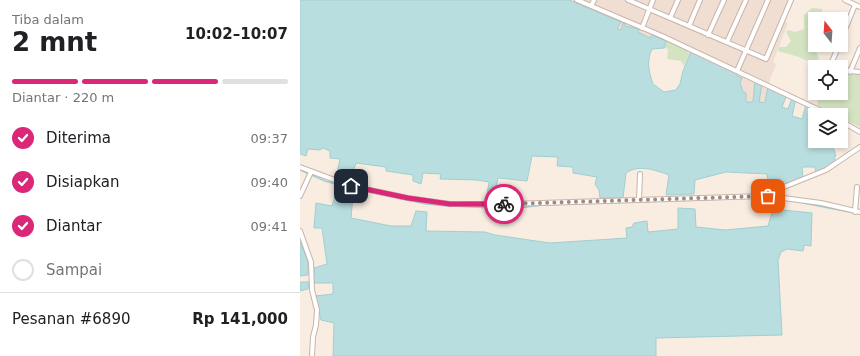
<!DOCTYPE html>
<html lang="id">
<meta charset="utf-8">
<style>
body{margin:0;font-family:"DejaVu Sans",sans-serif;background:#f2f2f2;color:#202124;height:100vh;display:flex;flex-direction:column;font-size:15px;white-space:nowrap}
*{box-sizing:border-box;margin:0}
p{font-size:13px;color:#757577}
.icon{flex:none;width:22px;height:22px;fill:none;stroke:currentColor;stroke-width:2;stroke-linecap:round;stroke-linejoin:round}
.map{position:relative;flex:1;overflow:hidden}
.drawer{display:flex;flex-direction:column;background:#fff;width:300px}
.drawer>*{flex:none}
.needle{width:26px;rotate:343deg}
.tools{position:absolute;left:508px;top:12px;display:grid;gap:8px}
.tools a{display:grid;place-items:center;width:40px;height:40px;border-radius:0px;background:#fff;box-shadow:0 2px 6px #0003;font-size:20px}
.pin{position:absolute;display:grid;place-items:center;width:34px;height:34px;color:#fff;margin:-17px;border-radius:8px;box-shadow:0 2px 6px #0006}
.courier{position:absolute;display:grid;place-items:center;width:40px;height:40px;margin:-20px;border:3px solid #db2777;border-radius:50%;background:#fff;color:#222;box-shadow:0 1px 5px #0007}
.overview em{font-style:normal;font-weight:700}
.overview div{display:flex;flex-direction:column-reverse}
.overview{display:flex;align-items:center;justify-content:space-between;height:68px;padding:0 12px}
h1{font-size:26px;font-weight:700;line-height:30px}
.bar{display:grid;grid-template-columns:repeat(4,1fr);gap:6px 4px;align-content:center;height:48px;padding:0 12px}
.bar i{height:5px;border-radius:3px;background:#e0e0e0}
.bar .on{background:#db2777}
.bar p{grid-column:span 4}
.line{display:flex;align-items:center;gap:10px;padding:0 12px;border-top:1px solid #e0e0e0}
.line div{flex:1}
ol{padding:0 12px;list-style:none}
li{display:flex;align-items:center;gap:12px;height:44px}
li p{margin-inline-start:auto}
li .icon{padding:4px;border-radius:50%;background:#db2777;color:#fff;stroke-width:4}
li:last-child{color:#757577}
li i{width:22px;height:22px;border:2px solid #e0e0e0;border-radius:50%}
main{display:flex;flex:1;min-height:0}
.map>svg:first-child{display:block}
.residential{fill:#efded1}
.green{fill:#d4e4c2}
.water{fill:#b9dedf;stroke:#a1ced0}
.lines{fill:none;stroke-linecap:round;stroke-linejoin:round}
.stream{stroke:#a1ced0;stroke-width:1.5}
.street-casing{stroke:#c8b4ab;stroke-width:6}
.street{stroke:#fff;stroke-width:4}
.done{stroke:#9e8a80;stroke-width:4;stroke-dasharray:0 7.2}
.route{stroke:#db2777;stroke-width:5}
</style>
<main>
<section class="drawer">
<div class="overview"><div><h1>2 mnt</h1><p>Tiba dalam</p></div><em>10:02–10:07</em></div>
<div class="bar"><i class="on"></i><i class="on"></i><i class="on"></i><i></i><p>Diantar · 220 m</p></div>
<ol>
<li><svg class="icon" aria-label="check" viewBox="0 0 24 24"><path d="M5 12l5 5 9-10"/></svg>Diterima<p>09:37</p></li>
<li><svg class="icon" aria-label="check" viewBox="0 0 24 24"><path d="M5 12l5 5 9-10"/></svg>Disiapkan<p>09:40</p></li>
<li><svg class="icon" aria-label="check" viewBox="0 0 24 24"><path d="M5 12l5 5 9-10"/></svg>Diantar<p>09:41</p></li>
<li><i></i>Sampai</li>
</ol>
<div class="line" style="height:52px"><div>Pesanan #6890</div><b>Rp 141,000</b></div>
</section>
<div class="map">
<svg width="560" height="356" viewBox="0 0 560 356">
<rect width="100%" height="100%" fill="#f9ede2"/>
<path class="residential" d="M269 0H494L485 21 488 23 473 62 476 64 469 82 470 83 465 103 459 102 462 84 453 103 446 102 437 76 391 52 390 54 388 53 389 50 352 35 350 39 338 32 339 30 325 26V24L323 23 321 30 317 29 320 22Z"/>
<path class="green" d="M512 8 522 9V19H515V45H524L516 50 519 60 526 61V64L529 67H516V65L499 57 478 51 479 47H486L491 41 486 32 488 30 495 32 504 29V15Z
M366 41 389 50 388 53 390 54 384 66 381 61 367 59 368 49 364 48Z
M541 72 560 73V127L541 118V115H536L517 105 520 93H541Z"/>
<path class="water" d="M0 0H269L321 22 317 29 321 30 323 23 325 24V26L339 29 338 32 350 38 352 35 366 41 364 48 352 49C346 61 349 72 353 84L364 92 376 90 380 84 383 71 391 52 436 72 437 76 442 78 440 83 443 92 446 93V102H453L455 81 462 84 459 102 465 103 468 86 487 95 482 107 488 109 492 98 496 99 492 116 502 119 506 105 512 108 508 120 515 123V141H531L536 156 534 157 536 162 516 173 515 167H502L503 178 470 192 467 174 426 172 395 180 394 194 366 195 369 175C355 170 339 164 326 173L323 198H300L299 190 295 184 297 177 273 173V167L257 166 258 157 232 156 227 181 198 178 193 201H186L189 182 177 180 140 179 141 174 123 173 121 184 113 181V175L86 171V167L56 163 50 181 36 177 40 159 30 158V151L23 148 20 150 8 149 6 156 0 154Z
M37 191 53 196 51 218 91 226H111L116 211 127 212 126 231 185 232 195 235 250 243 327 238 326 228 332 227 334 223 347 221 348 232 378 229V208L395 209 396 227 425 230 468 226 473 209 512 213 511 246 504 245 503 251 487 249 481 252 478 260 482 335 356 338V356H33L34 323 21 320 15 296 33 294V283H14V268L27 264 22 228H14L16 203 32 206Z
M0 241 8 262V275L0 276Z
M0 282H9L8 289 0 291Z"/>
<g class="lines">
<path class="stream" d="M0 170 25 181 50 188
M54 189 126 204 148 206
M461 198H472
M503 203 560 214
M152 206 210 209 243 205 430 199"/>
<g class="street-casing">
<path id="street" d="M277 0 362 36 530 115
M328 0 466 59 491 0
M545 0 560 7
M291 6 294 0
M370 18 378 0
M389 26 400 0
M342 28 353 0
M408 35 424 0
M541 39 555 5
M427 42 446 0
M532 67 531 64 539 45
M541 70 560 72
M437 71 468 0
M550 72 560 48
M541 121 560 132
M0 167 51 186 108 198 150 204H209L468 196 521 203 560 212
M0 196 11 172
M468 196 474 191 526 170 560 147
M339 200 340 174
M555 212 557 187
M0 231 11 262 12 290 17 310 16 325 13 337 12 356"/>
</g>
<use href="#street" class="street"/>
</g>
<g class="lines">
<path class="done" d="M204 204 468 196"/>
<path class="route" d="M51 186 108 198 150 204H204"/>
</g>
</svg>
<div class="tools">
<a><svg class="needle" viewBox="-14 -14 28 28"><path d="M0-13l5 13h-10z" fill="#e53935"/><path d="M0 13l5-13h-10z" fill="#757577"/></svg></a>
<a><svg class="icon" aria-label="locate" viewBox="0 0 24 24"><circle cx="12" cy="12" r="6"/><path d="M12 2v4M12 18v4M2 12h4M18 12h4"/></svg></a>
<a><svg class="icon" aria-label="layers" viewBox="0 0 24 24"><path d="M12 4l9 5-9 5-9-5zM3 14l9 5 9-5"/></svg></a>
</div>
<div class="pin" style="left:468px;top:196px;background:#ea580c"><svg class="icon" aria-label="bag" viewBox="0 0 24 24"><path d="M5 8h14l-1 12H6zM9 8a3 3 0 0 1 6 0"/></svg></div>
<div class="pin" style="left:51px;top:186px;background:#1f2937"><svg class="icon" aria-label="home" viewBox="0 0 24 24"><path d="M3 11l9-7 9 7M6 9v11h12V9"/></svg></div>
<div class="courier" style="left:204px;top:204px"><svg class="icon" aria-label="bike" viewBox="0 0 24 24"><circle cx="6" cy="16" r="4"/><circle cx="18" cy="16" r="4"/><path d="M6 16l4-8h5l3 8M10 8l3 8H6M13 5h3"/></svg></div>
</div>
</main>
